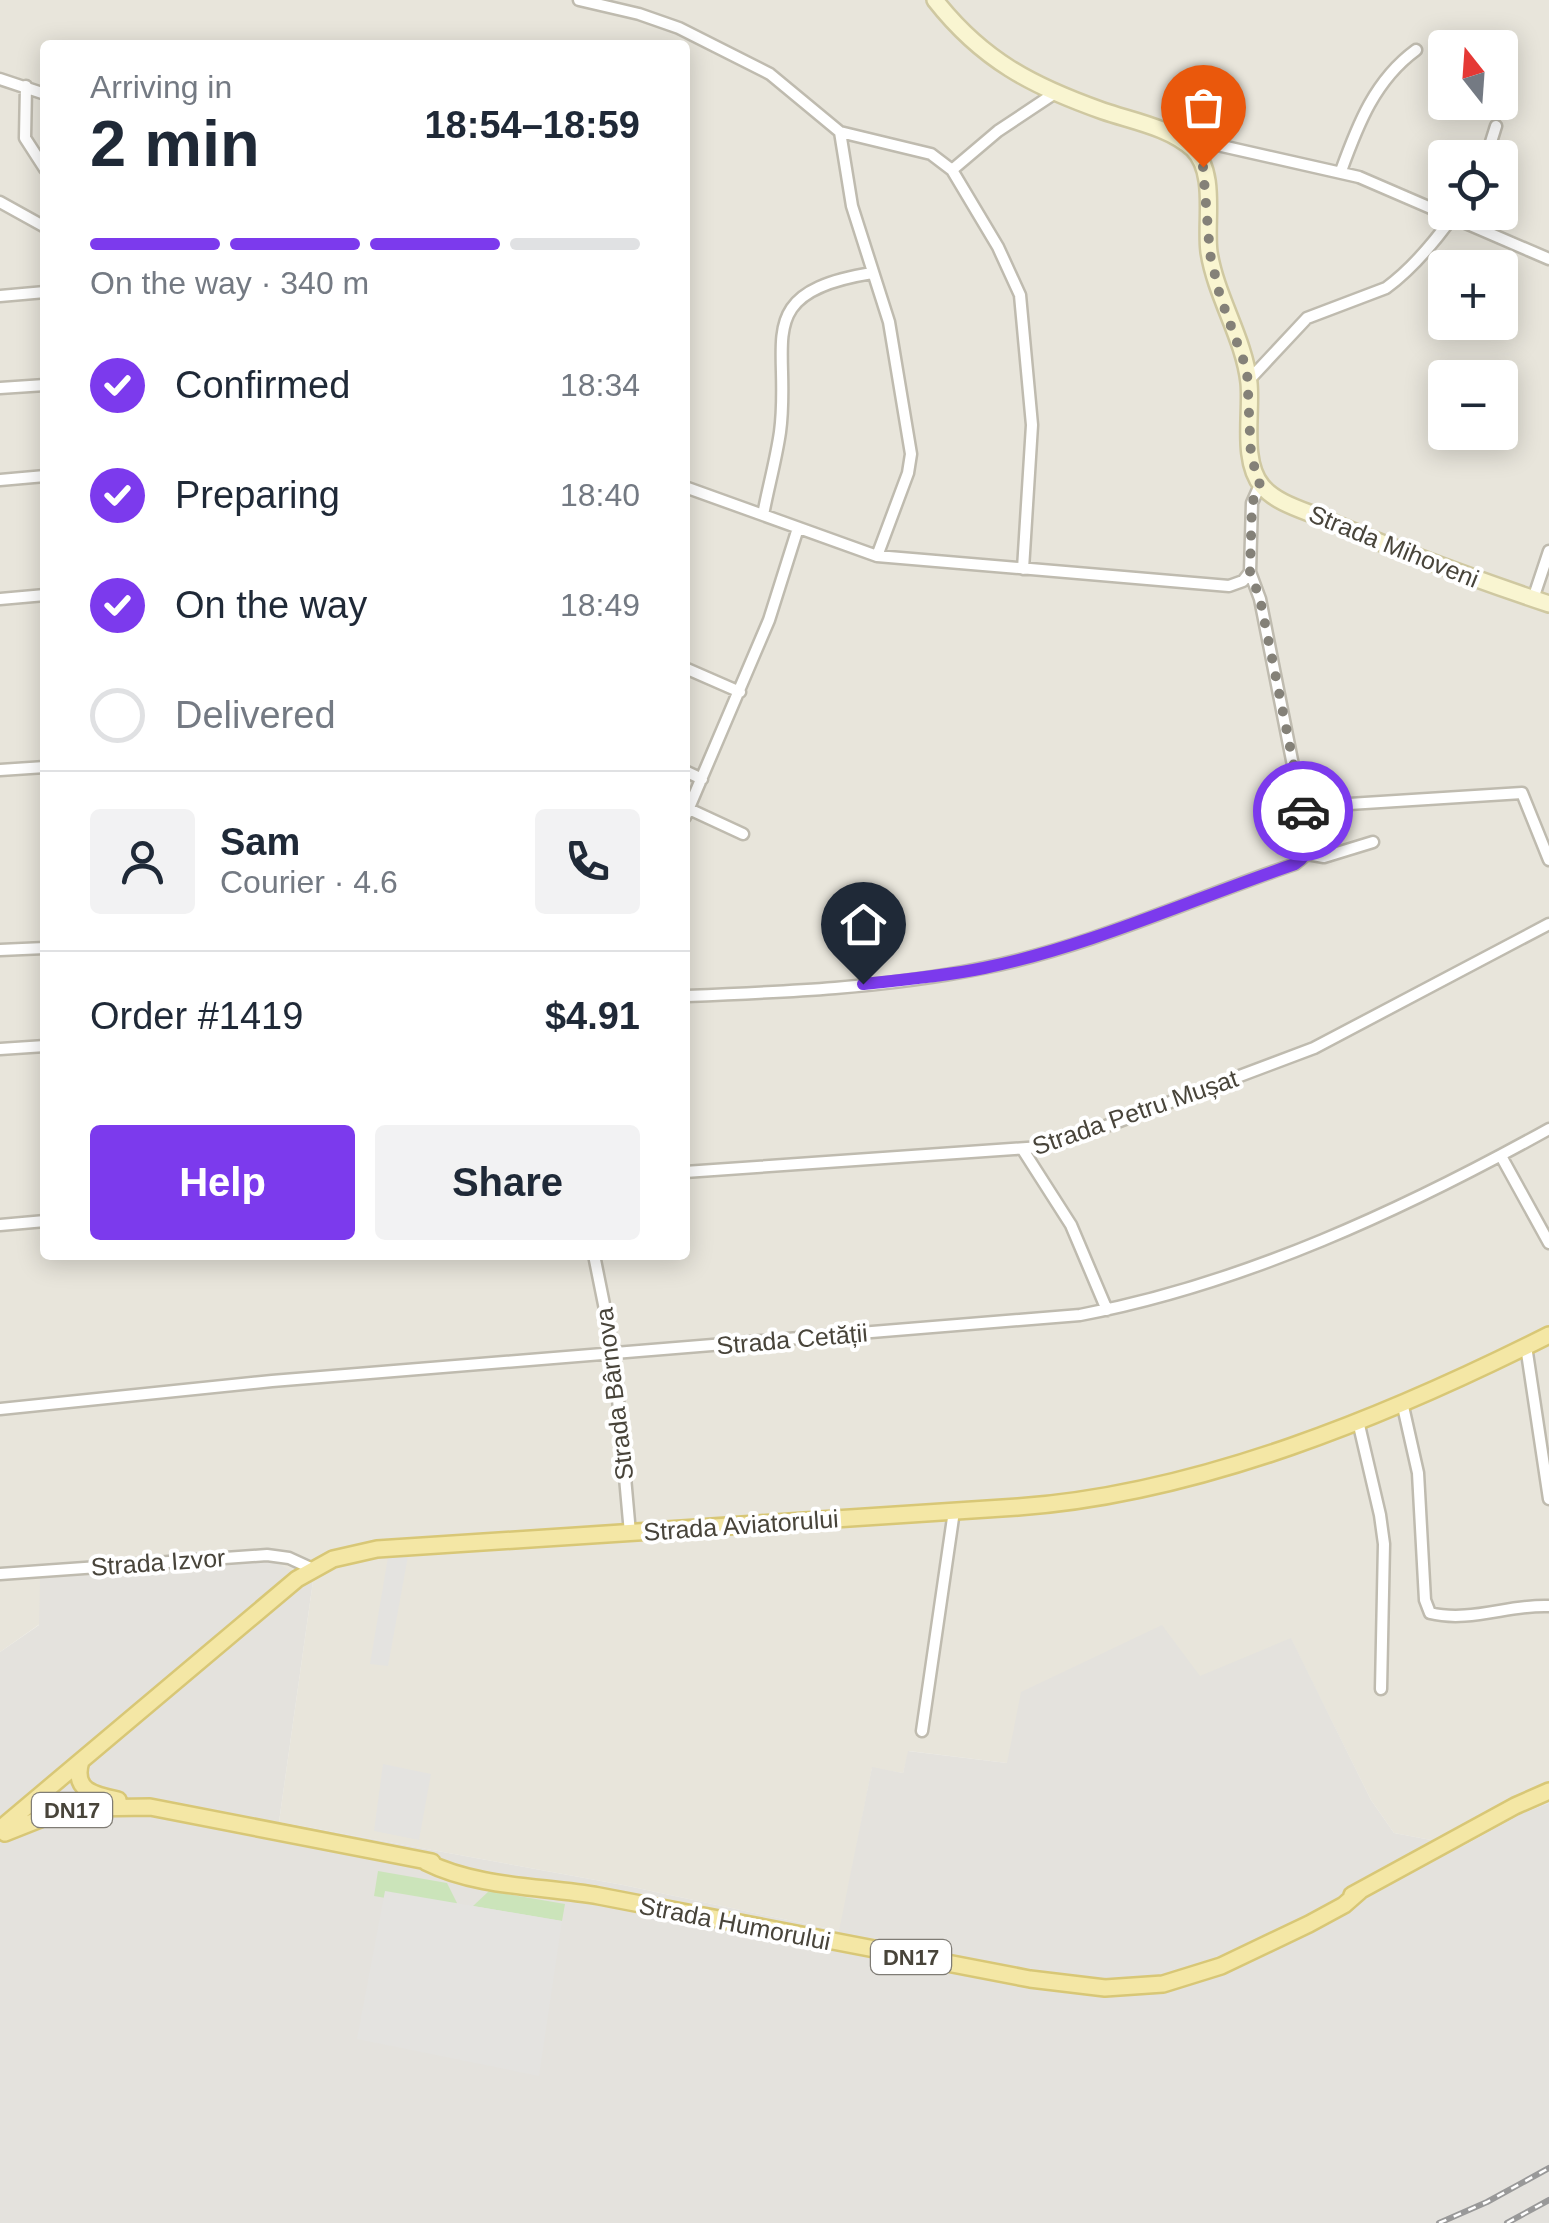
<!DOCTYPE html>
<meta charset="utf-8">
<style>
body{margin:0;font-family:Arial,sans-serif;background:#f2f2f3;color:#1f2937;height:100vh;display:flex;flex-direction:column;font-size:38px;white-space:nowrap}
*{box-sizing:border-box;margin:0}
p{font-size:32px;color:#747a83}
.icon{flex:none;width:55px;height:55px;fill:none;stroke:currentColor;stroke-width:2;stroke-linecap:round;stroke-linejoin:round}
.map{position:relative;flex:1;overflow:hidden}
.details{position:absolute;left:40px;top:40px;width:650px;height:1220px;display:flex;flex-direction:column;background:#fff;border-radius:10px;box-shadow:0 5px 25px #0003}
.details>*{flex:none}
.needle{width:65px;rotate:343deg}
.tools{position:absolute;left:1428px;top:30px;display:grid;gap:20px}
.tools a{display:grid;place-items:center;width:90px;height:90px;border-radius:10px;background:#fff;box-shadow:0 5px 25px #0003;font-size:50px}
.pin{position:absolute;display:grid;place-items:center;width:85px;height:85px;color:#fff;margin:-102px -42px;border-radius:50% 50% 50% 0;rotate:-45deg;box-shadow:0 0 10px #0007}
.pin .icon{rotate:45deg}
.courier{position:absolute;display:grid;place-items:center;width:100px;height:100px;margin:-50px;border:8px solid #7c3aed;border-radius:50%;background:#fff;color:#222;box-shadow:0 2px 12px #0007}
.summary em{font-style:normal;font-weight:700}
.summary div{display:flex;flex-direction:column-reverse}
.summary{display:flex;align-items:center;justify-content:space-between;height:170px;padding:0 50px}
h1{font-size:65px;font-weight:700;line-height:75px}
.bar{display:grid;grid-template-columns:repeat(4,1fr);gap:15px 10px;align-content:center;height:120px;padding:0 50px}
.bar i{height:12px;border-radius:8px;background:#e0e1e3}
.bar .current{background:#7c3aed}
.bar p{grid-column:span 4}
.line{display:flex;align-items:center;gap:25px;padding:0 50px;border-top:2px solid #e0e1e3}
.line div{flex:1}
.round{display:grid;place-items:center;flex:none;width:105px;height:105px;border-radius:10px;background:#f2f2f3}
ol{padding:0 50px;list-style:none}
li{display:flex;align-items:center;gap:30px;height:110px}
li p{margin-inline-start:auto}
li .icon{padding:10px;border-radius:50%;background:#7c3aed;color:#fff;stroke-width:4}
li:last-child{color:#747a83}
li i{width:55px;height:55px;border:5px solid #e0e1e3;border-radius:50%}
.primary-button{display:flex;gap:20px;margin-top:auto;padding:20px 50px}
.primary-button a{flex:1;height:115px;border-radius:10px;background:#7c3aed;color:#fff;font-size:40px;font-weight:700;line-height:115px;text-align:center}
.primary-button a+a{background:#f2f2f3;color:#1f2937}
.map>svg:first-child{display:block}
.residential{fill:#e8e5db;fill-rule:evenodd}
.industrial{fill:#e4e2dd}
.green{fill:#cbe4ba}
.parking{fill:#e4e3e0}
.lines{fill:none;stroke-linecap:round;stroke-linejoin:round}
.minor-casing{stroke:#bfbbaf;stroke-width:15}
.secondary-casing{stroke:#cfc8a1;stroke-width:20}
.primary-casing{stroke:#d8c776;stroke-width:20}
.minor{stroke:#fff;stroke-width:10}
.secondary{stroke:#f9f5d1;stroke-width:15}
.primary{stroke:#f4e7a5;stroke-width:15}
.rail-casing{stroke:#999;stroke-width:6}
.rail{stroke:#fff;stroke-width:2.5;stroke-dasharray:8;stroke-linecap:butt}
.done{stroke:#848178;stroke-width:10;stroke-dasharray:0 18}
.route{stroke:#7c3aed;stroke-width:12}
.labels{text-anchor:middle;stroke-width:8;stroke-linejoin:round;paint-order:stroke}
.shield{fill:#fff;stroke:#7f7c75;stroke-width:2.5}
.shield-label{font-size:22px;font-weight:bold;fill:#48443a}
.street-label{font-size:25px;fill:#48443a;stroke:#fff}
</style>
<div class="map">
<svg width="1549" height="2223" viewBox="0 0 1549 2223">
<rect width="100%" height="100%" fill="#f4f3ec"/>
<path class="residential" d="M0 0H1549V1803L1521 1814 1463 1846 1394 1833 1371 1800 1291 1639 1007 1763 909 1751 903 1773 872 1768 840 1931 623 1885 279 1822 313 1581 178 1568 108 1576 0 1652ZM45 45H685V1255H45ZM1445 48H1500V102H1445ZM1445 158H1500V212H1445ZM1445 268H1500V322H1445ZM1445 378H1500V432H1445Z"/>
<path class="industrial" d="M272 1561 313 1581 279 1822 623 1885 839 1931 872 1767 903 1773 908 1751 1007 1763 1021 1692 1162 1625 1200 1676 1291 1638 1371 1800 1394 1833 1463 1846 1521 1814 1549 1803V2223H0V1652L39 1625 40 1578Z"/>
<path class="green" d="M378 1871 447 1883 457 1903 454 1910 374 1896Z
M489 1891 565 1904 562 1921 473 1906Z"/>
<path class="parking" d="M408 1556 388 1666 370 1664 388 1557Z
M383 1764 431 1774 419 1840 374 1831Z
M385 1891 562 1921 539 2076 357 2039Z"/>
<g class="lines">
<g class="minor-casing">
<path id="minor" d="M579 0 639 14 679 28 770 74 840 132 931 154 952 170 998 247 1020 295 1032 425 1023 569
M0 79 45 94
M26 86 25 138 45 169
M840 132 852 206 889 322 911 454 908 473 877 556
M1182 137 1359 177 1549 259
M1486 158 1496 126
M952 170 998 131 1055 93
M1341 171C1358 124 1375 80 1416 50
M0 202 45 227
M0 296 45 292
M1249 380 1307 318 1386 288C1412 269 1432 245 1451 219
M0 388 45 385
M0 480 45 476
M1260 485 1252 503 1250 572 1260 599 1308 841 1307 854
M685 487 877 556 1229 586 1243 581 1250 572
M763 515C768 488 776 460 780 432 792 343 748 293 872 273
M0 599 45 595
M1533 599 1549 551
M685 668 740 692
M0 770 45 767
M685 771 702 779
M1302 807 1522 793 1549 860
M689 809 743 834
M685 817 769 620 798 528
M1307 854 1324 857 1373 842
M0 950 45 948
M685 996C784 992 885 988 983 968 1090 947 1192 899 1295 864L1307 854
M0 1049 45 1046
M1023 1150 1071 1225 1107 1310
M1501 1156 1549 1243
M685 1172 1041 1147 1112 1124 1314 1048 1549 924
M0 1225 45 1221
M594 1255 614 1354 630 1533
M1526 1346 1549 1499
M1402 1402 1418 1473 1425 1600 1430 1613C1470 1623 1510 1604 1549 1606
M0 1409 272 1381 1080 1315C1244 1284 1405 1209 1549 1129
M1358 1421 1380 1515 1384 1544 1381 1689
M0 1574 267 1555 289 1558 313 1569
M922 1731 954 1511"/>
</g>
<g class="secondary-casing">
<path id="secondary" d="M935 0C982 60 1032 86 1103 111 1132 121 1169 127 1193 149 1217 173 1205 222 1209 252 1216 297 1244 338 1249 383 1252 413 1241 461 1262 486 1276 503 1303 510 1322 518 1397 551 1472 578 1549 604"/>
</g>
<g class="primary-casing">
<path id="primary" d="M81 1761C72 1790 93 1795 118 1800
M0 1829 297 1579 333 1559 377 1549 1018 1507C1199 1494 1388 1416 1549 1335
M5 1833 58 1812 86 1808 150 1807 432 1862
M426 1862C478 1888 543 1886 599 1896L1030 1979 1105 1988 1163 1984 1221 1966 1309 1924 1344 1905 1360 1891
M1352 1895 1515 1806 1549 1791"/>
</g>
<use href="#minor" class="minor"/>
<use href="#secondary" class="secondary"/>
<use href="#primary" class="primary"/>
<g class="rail-casing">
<path id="rail" d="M1439 2223 1487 2202 1549 2168
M1507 2223 1549 2200"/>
</g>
<use href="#rail" class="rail"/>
</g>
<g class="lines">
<path class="done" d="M1203 167 1210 254 1220 296 1247 370 1251 456 1260 485 1252 503 1250 572 1260 599 1303 811"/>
<path class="route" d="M863 984C903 980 944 976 984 968 1091 946 1192 899 1295 864 1316 851 1306 831 1303 811"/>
</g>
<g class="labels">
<g class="shield">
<rect x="32" y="1793" width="80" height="34" rx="8"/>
<rect x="871" y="1940" width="80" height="34" rx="8"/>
</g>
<g class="shield-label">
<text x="72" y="1818">DN17</text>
<text x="911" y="1965">DN17</text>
</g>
<g class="street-label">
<text transform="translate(1394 546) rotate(22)" y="9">Strada Mihoveni</text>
<text transform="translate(1135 1112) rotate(-19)" y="9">Strada Petru Mușat</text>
<text transform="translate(792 1339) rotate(-5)" y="9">Strada Cetății</text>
<text transform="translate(614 1394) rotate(-97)" y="9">Strada Bârnova</text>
<text transform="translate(741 1525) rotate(-4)" y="9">Strada Aviatorului</text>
<text transform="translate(158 1562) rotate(-4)" y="9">Strada Izvor</text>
<text transform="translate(735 1923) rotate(11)" y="9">Strada Humorului</text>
</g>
</g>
</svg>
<div class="tools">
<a><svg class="needle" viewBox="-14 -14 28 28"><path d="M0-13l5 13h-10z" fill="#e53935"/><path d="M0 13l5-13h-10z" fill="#747a83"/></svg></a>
<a><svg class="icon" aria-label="locate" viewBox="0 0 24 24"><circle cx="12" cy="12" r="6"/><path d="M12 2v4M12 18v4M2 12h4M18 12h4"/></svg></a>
<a>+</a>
<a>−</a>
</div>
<div class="pin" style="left:1203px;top:167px;background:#ea580c"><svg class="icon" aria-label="bag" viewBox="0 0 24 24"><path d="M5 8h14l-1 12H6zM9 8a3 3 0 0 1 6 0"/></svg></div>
<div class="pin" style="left:863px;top:984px;background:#1f2937"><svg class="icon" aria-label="home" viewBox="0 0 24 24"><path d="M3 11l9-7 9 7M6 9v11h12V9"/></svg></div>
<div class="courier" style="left:1303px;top:811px"><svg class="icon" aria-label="car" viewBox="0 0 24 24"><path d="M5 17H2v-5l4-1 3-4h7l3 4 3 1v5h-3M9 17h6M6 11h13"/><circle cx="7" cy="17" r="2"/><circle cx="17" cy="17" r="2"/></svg></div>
<section class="details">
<div class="summary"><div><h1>2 min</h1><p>Arriving in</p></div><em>18:54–18:59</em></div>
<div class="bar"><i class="current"></i><i class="current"></i><i class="current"></i><i></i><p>On the way · 340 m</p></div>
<ol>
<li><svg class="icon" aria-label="check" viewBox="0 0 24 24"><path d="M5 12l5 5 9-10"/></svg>Confirmed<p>18:34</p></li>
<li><svg class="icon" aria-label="check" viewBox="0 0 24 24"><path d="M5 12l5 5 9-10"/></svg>Preparing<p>18:40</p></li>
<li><svg class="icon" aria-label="check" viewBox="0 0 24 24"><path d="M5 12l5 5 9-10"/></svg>On the way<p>18:49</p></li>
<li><i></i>Delivered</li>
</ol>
<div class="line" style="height:180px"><a class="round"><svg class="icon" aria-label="person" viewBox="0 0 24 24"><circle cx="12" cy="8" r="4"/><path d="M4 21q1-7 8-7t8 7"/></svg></a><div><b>Sam</b><p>Courier · 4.6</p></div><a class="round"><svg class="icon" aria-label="phone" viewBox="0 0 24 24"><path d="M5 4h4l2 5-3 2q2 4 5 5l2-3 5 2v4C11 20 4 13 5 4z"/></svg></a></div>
<div class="line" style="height:130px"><div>Order #1419</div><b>$4.91</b></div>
<div class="primary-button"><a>Help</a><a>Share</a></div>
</section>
</div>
